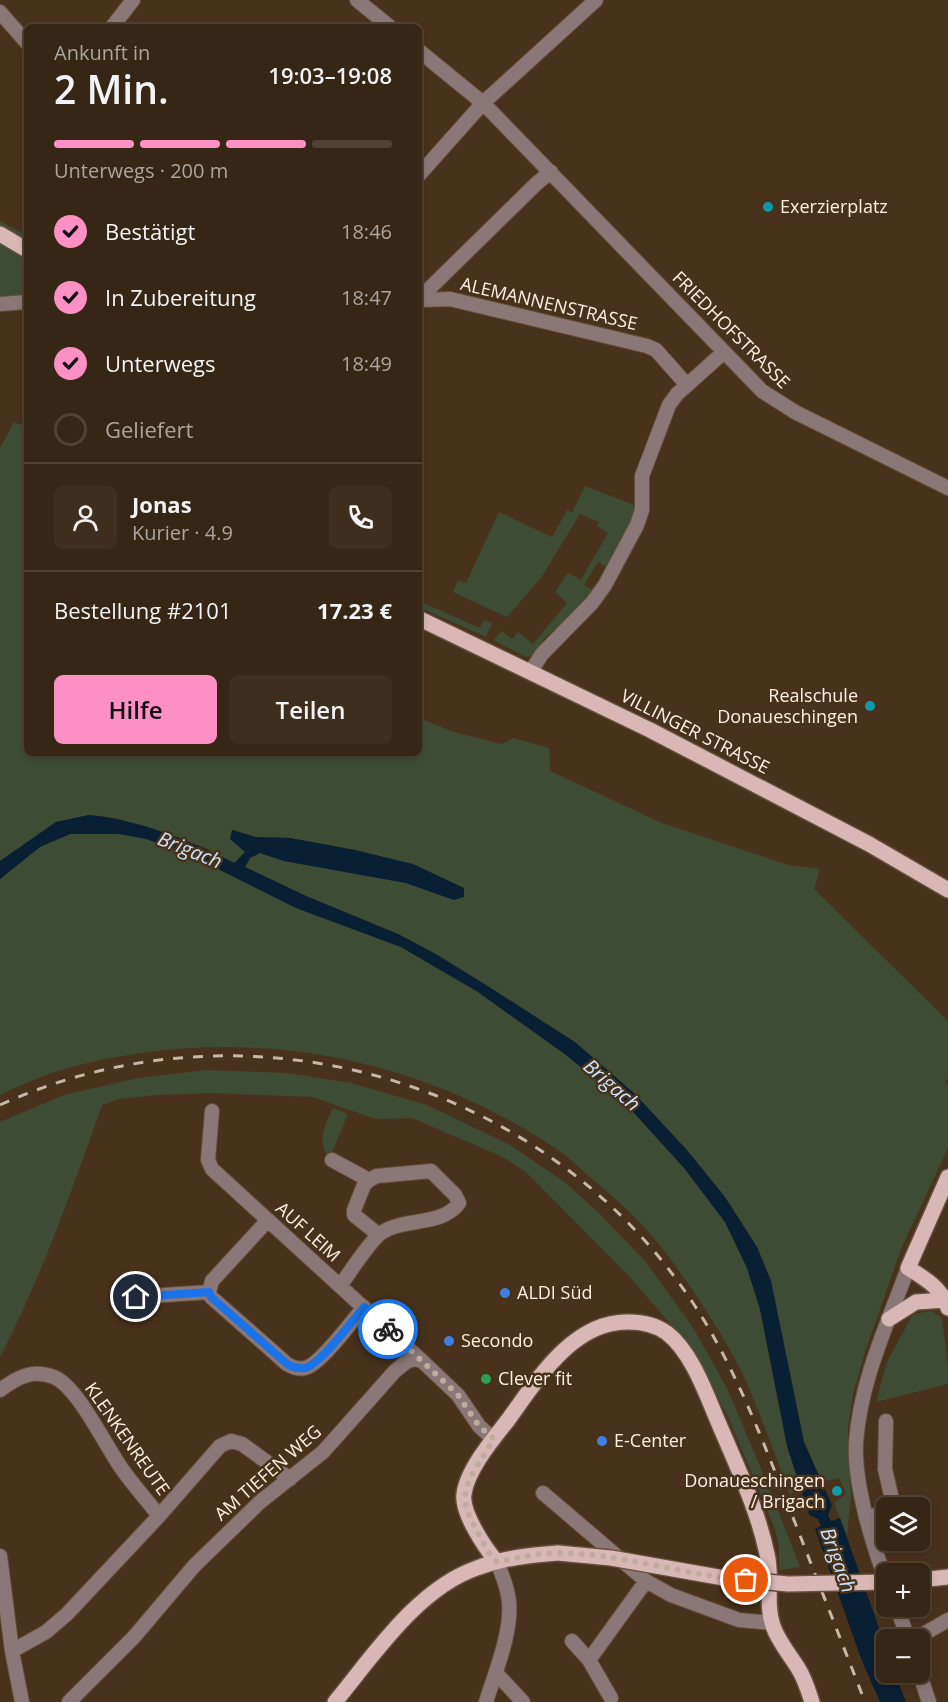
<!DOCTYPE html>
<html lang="de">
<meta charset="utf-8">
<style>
body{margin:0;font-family:"Open Sans",sans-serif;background:#3d2e1e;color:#f1f3f6;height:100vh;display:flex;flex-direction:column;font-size:22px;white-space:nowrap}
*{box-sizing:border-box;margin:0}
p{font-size:20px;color:#aaa5a0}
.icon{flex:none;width:33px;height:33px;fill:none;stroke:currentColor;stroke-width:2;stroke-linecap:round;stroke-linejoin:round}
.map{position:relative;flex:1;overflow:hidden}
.drawer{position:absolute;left:24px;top:24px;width:398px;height:732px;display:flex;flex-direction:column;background:#362615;border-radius:9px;box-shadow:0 3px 9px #0003,0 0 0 2px #504334}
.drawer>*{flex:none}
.controls{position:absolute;left:876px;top:1497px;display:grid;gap:12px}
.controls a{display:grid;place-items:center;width:54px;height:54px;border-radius:9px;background:#362615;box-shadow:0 3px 9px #0003,0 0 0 2px #504334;font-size:30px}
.pin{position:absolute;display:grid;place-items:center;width:51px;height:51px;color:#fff;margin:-26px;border:3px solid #fff;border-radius:50%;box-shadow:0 2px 6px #0007}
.courier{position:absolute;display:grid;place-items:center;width:60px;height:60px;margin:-30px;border:4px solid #1a73e8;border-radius:50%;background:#fff;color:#222;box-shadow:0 2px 8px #0007}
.overview em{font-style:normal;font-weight:600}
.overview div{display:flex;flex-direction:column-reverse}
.overview{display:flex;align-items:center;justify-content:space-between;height:102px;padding:0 30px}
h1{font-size:39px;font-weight:600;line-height:45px}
.bar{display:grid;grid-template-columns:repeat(4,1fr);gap:9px 6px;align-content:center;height:72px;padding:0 30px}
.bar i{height:8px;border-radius:4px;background:#504334}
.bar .current{background:#fc8fc3}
.bar p{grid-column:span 4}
.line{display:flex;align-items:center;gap:15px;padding:0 30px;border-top:2px solid #504334}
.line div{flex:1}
.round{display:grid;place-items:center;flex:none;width:63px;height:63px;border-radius:9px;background:#3d2e1e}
ol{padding:0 30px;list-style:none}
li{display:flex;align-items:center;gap:18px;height:66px}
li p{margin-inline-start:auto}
li .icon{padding:6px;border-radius:50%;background:#fc8fc3;color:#111;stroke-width:4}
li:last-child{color:#aaa5a0}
li i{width:33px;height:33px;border:3px solid #504334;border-radius:50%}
.button{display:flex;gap:12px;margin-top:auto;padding:12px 30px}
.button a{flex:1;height:69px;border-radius:9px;background:#fc8fc3;color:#111;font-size:24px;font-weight:600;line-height:69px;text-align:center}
.button a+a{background:#3d2e1e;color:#f1f3f6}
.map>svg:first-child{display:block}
.green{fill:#3e4c36}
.water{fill:#091f34}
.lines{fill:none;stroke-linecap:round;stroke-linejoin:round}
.minor-casing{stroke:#65503c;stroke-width:16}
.major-casing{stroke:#65503c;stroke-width:18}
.minor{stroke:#897877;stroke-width:14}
.major{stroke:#dab7b7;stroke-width:15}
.rail{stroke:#c8b7a7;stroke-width:3;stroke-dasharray:10 10;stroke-linecap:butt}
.major-bridge-casing{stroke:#65503c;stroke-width:18;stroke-linecap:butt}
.major-bridge{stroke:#dab7b7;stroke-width:15}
.done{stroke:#bead9d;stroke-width:6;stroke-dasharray:0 10.8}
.route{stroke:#1a73e8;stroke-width:8}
.culture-dot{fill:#0f9aa8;stroke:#48321c;stroke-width:2}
.shop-dot{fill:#3f7fe0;stroke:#48321c;stroke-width:2}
.leisure-dot{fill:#2e9e5b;stroke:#48321c;stroke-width:2}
.labels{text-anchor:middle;stroke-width:5;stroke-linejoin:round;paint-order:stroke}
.poi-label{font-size:18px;fill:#feefe2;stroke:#48321c;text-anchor:start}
.street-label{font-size:18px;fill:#feefe2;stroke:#48321c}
.water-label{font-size:20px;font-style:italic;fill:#c9e4ff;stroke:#48321c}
</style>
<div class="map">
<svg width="948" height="1702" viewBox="0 0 948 1702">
<rect width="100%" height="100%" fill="#48321c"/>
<path class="green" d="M0 221 27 236V296L0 299Z
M14 422 27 427V753H418L419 718 454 732 502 744 513 738 549 748 550 771 662 823 788 865 820 869 814 889 948 1021V1078L945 1083 948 1085V1148L901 1249 865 1352 853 1394 848 1430 851 1498 847 1536 834 1503 846 1494 839 1478 822 1482 804 1442 771 1281 757 1247 725 1197 686 1149 486 985 434 953 398 934 306 896 245 867 250 858 260 853 284 861 406 883 454 900 355 850 290 838 256 837 233 830 230 839 246 852 235 863 204 847 116 818 89 815 56 822 0 861V448Z
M585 486 637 506 609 568 598 562 584 585 596 592 560 632 554 630 543 640V647L533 655 526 657 493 640 502 631 512 639 518 632 533 644 567 603 555 592 568 573 581 580 608 533 597 526 599 522 580 514 541 578 507 617 453 592 458 580 466 583 499 512 552 537 567 510 572 513Z
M423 603 480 628 484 620 492 623 486 637 421 608Z
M71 834H119L146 838 186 853 296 908 401 947 478 992 566 1055 626 1104 684 1168 725 1222 747 1268 760 1309 787 1446 801 1488 790 1495C776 1457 762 1418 746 1381 726 1338 692 1287 662 1248 642 1222 616 1199 590 1177 579 1168 568 1156 555 1148 408 1050 231 1022 61 1070 40 1076 19 1086 0 1095V879L40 846Z
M206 1070 287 1073 351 1083 427 1105 510 1145 566 1183 600 1214 645 1261 692 1326 727 1388 774 1500 800 1567 779 1570V1545L775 1529 729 1419 693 1350 628 1275 526 1172 503 1157 412 1118 380 1119 373 1118 312 1097 210 1093 156 1095 119 1099 102 1105C72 1190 42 1276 0 1357V1122L64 1095 138 1078Z
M333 1108 348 1114 329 1159C317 1141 324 1126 333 1108Z
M932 1311 942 1318 948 1366V1384L876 1402 887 1362 913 1314Z"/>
<path class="water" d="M89 815C140 820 189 840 234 863L245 852 230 839 232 830 256 837 290 838 355 850 413 864 464 888V897L454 900 406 883 284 861 260 853 250 858 245 867 306 896 398 934 434 953 486 985 575 1042 635 1094 686 1149 725 1197 757 1247 771 1281 804 1442 832 1505 828 1515 831 1521 840 1518 886 1648V1672L895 1673 906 1702H880L862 1661 815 1529 821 1526 818 1519 809 1515 787 1446 760 1309 747 1268 725 1222 684 1168 626 1104 566 1055 478 992 401 947 296 908 186 853 146 839 119 834H70L40 847 0 879V861L56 822Z"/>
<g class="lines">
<g class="minor-casing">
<path id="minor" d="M357 0 390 27
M0 12 27 43
M112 27 133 0
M418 50 483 103 762 391 795 412 948 488
M418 176 483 103 596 0
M418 300 450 299 647 346 656 350 687 385
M423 300 430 288 537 183 551 172
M0 304 27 302
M531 671 542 654 592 603 605 585 637 525 642 510V476L669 405 677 394 724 352
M212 1111 208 1160 212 1169 422 1361
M332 1160 369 1180
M268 1220 212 1281 209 1292 211 1297 287 1364C292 1367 298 1370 305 1368 320 1365 352 1321 364 1307
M123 1286 136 1297 209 1292
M340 1286C350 1272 369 1242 381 1233 404 1217 442 1227 459 1203L455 1195 431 1171 377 1176 369 1180 364 1185 354 1210V1215L379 1235
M0 1390C18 1377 32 1369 54 1377 78 1387 106 1447 122 1469 133 1485 147 1500 159 1516
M886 1421 885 1469 894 1508
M543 1493 646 1581 671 1595 739 1620 772 1623
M866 1518 886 1512
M0 1556 12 1651
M886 1581C872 1542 854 1485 856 1443 860 1382 887 1325 908 1268
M896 1606 909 1640
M913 1640 948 1620
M572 1641 589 1660 611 1698
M589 1660 646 1581
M919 1672 929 1702
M496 1673 523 1702
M22 1702 12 1651 46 1632 67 1614 159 1516 220 1446 231 1441 242 1444 290 1479
M69 1702 134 1637 194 1566 260 1502 323 1452 395 1371 406 1362 414 1359 422 1361 458 1395 479 1426 493 1439
M486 1702C495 1673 512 1632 509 1602 508 1588 502 1574 497 1562"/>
</g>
<g class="major-casing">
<path id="major" d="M0 234 27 250
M418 618 650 730 869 844 948 890
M948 1177 908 1268C924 1278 942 1288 948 1308
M889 1319 916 1302 946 1300
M497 1562C485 1548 461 1512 464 1494 467 1470 493 1439 508 1420 537 1380 573 1321 628 1322 642 1322 656 1325 667 1333 694 1354 708 1400 722 1431 739 1471 758 1511 767 1554 773 1577 765 1603 773 1626 778 1641 790 1655 798 1668 805 1679 808 1690 812 1702
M920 1580 948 1577
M335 1702C373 1656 418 1588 477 1568 503 1558 530 1555 558 1553"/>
</g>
<use href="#minor" class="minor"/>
<use href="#major" class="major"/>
<path class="rail" d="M0 1105C246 993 544 1078 693 1303 734 1365 760 1434 787 1502 813 1569 839 1635 865 1702"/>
<g class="major-bridge-casing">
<path id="major-bridge" d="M558 1553 611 1558 724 1578 788 1584 886 1582"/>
</g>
<use href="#major-bridge" class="major-bridge"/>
</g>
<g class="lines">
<path class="done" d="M388 1329 458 1395 479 1426 494 1439C456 1499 456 1495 491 1556L497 1562C517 1558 536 1553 557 1553 620 1553 683 1575 746 1580"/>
<path class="route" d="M136 1297 209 1292 211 1297 287 1364C292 1367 298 1369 305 1368 320 1365 352 1321 364 1307L388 1329"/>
</g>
<g class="culture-dot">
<circle cx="768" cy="207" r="6"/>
<circle cx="870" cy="706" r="6"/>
<circle cx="837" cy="1491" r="6"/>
</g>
<g class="shop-dot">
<circle cx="505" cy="1293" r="6"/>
<circle cx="449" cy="1341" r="6"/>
<circle cx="602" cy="1441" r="6"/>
</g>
<circle class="leisure-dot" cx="486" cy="1379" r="6"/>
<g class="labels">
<g class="poi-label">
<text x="780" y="213">Exerzierplatz</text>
<text x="858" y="702" text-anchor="end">Realschule<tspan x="858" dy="21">Donaueschingen</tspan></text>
<text x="517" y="1299">ALDI Süd</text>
<text x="461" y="1347">Secondo</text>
<text x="498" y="1385">Clever fit</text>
<text x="614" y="1447">E-Center</text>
<text x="825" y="1487" text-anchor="end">Donaueschingen<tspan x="825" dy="21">/ Brigach</tspan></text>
</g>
<g class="street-label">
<text transform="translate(549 304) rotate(13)" y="6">ALEMANNENSTRASSE</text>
<text transform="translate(731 330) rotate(45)" y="6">FRIEDHOFSTRASSE</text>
<text transform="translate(695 732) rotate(27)" y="6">VILLINGER STRASSE</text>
<text transform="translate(308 1232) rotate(42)" y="6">AUF LEIM</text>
<text transform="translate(127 1439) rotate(55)" y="6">KLENKENREUTE</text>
<text transform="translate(268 1473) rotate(-41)" y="6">AM TIEFEN WEG</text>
</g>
<g class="water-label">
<text transform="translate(190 850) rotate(22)" y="7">Brigach</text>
<text transform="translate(612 1085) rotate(41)" y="7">Brigach</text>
<text transform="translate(838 1560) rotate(70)" y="7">Brigach</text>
</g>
</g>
</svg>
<div class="controls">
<a><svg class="icon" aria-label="layers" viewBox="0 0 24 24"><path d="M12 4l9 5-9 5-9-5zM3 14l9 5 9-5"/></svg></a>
<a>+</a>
<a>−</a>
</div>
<div class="pin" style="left:746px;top:1580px;background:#ea580c"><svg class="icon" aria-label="bag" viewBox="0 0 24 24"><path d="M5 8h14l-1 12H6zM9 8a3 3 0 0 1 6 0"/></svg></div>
<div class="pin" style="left:136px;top:1297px;background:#1f2937"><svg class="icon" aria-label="home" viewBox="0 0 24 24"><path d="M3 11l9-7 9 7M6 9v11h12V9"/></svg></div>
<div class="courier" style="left:388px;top:1329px"><svg class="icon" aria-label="bike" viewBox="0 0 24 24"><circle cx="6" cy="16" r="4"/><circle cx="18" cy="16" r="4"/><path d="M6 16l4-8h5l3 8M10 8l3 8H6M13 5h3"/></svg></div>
<section class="drawer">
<div class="overview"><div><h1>2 Min.</h1><p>Ankunft in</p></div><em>19:03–19:08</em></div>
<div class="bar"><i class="current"></i><i class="current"></i><i class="current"></i><i></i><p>Unterwegs · 200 m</p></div>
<ol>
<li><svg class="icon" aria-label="check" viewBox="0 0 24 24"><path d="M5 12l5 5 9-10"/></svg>Bestätigt<p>18:46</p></li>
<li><svg class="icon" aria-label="check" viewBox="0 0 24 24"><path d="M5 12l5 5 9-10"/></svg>In Zubereitung<p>18:47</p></li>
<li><svg class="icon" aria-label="check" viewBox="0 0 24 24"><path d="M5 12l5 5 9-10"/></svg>Unterwegs<p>18:49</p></li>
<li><i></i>Geliefert</li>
</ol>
<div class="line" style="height:108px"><a class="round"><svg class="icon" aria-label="person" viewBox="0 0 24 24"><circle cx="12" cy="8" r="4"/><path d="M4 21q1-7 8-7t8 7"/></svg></a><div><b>Jonas</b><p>Kurier · 4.9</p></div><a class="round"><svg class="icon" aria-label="phone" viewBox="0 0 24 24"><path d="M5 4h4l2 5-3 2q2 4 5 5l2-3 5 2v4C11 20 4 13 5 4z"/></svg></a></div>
<div class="line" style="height:78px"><div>Bestellung #2101</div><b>17.23 €</b></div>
<div class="button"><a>Hilfe</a><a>Teilen</a></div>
</section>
</div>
